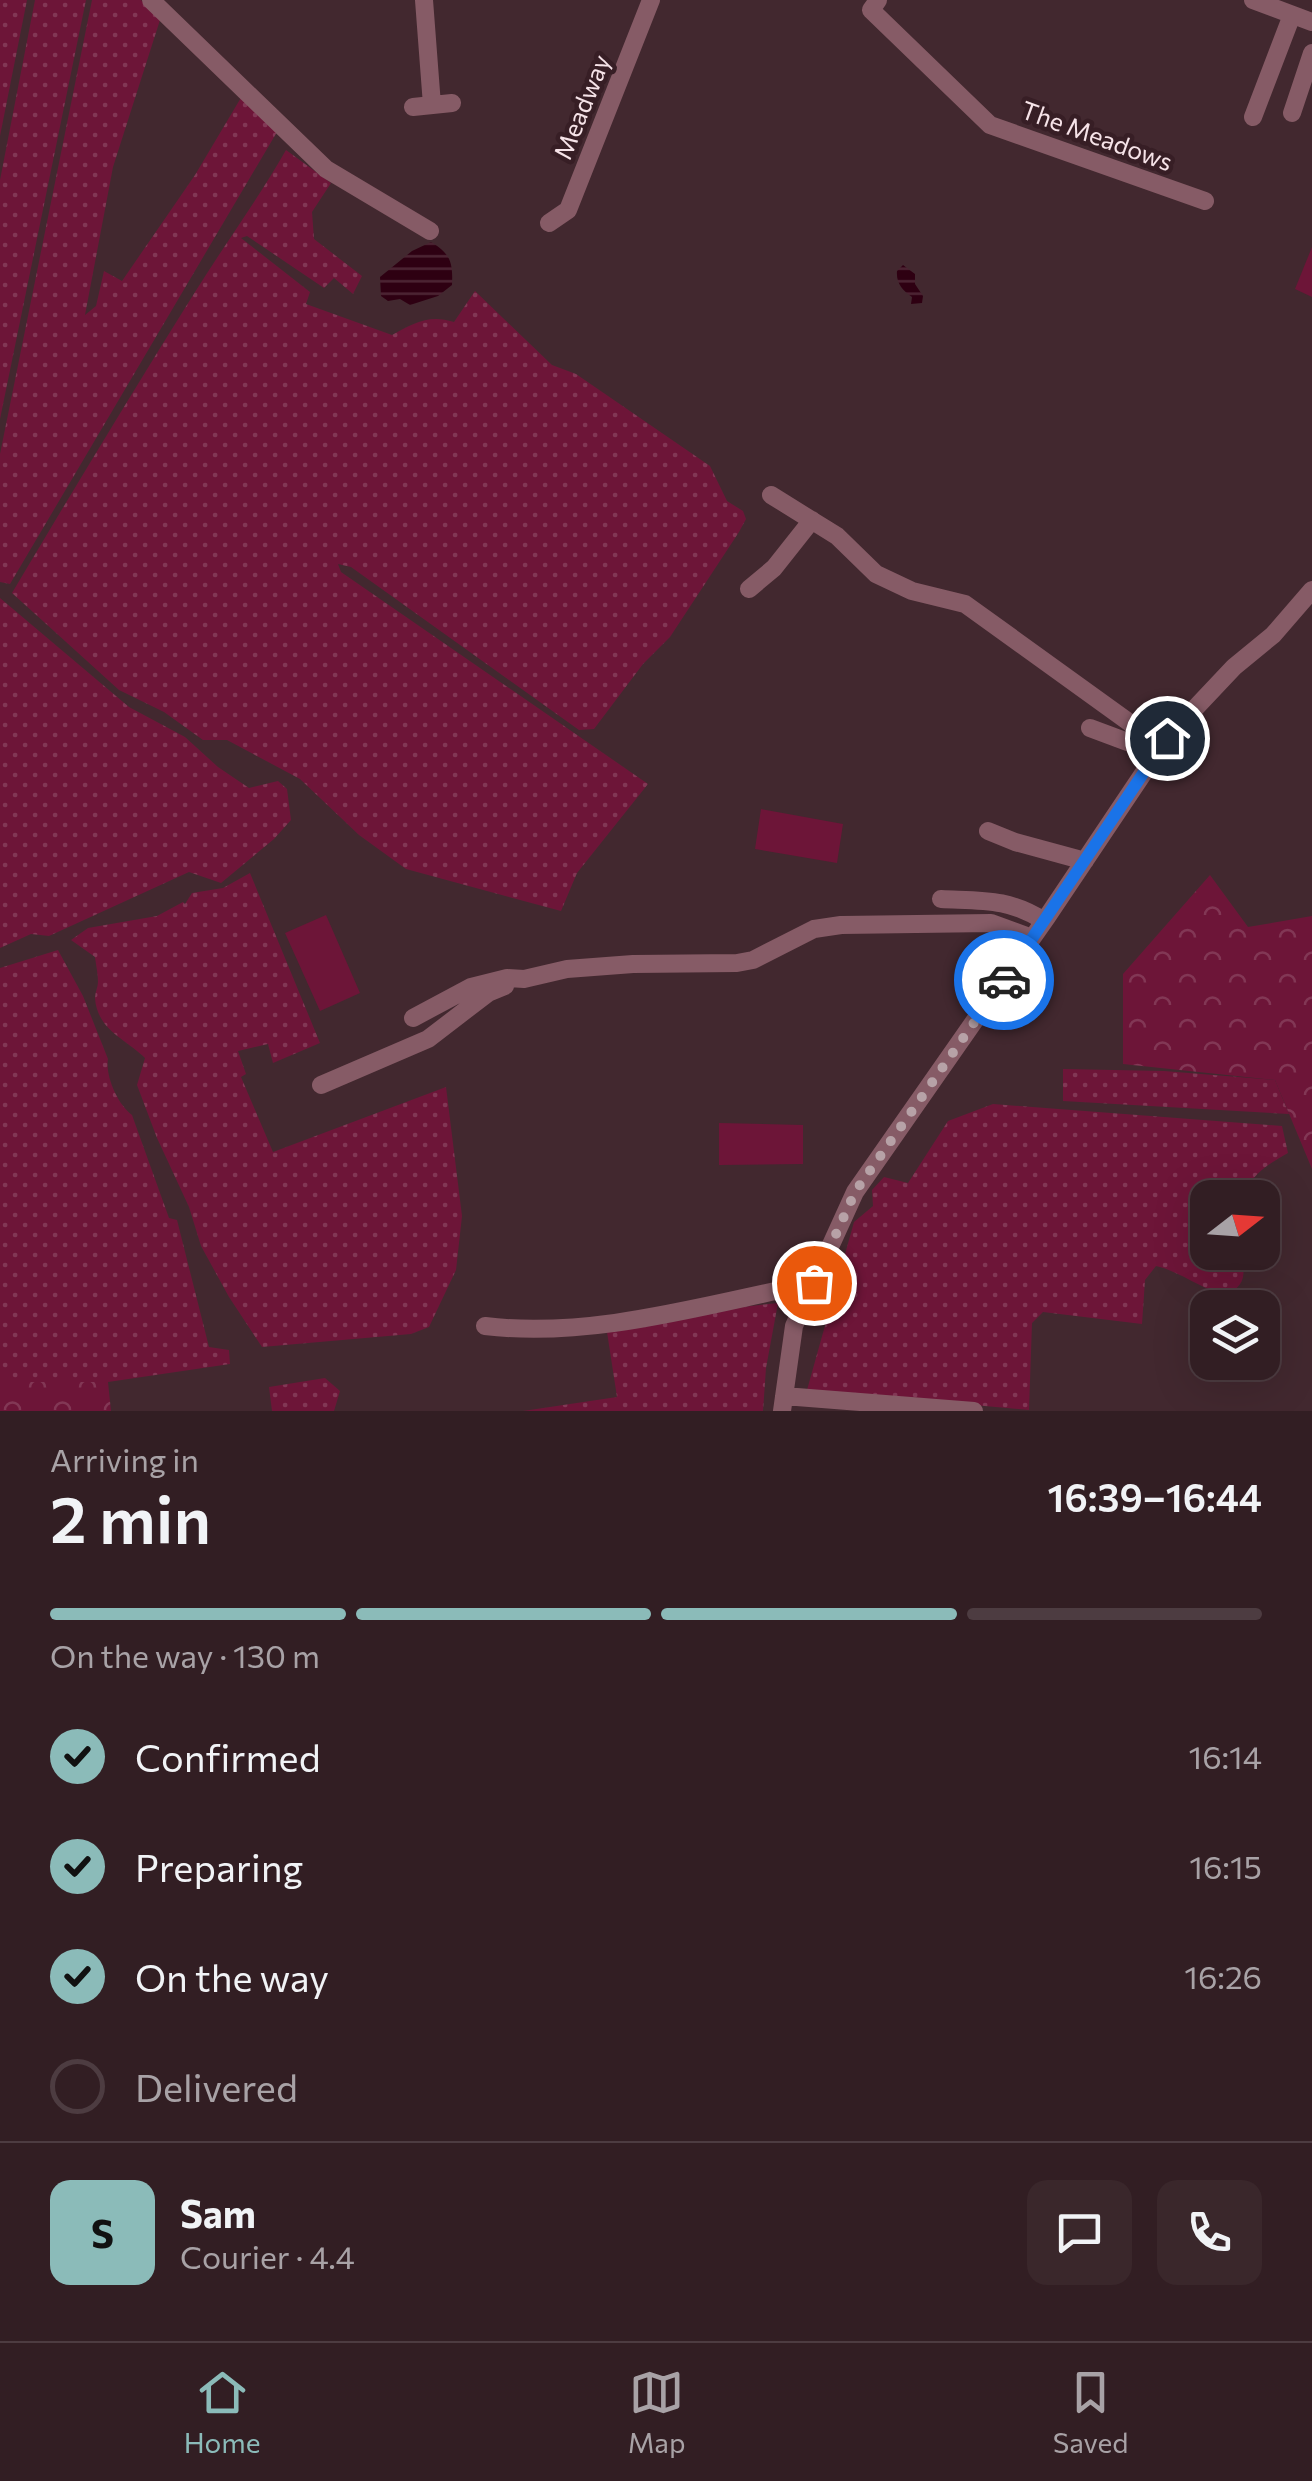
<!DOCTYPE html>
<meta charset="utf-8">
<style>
body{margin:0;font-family:Commissioner,sans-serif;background:#3a272b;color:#f1f3f6;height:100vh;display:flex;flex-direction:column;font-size:38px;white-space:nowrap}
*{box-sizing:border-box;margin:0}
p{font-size:32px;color:#a8a2a6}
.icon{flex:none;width:55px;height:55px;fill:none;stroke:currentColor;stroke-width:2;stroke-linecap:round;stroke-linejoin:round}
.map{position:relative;height:1411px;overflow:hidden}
.sheet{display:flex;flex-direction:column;background:#321e23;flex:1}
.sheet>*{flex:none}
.needle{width:65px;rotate:73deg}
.controls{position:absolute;left:1190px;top:1180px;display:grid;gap:20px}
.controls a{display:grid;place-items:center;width:90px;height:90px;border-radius:20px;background:#321e23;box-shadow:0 10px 40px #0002,0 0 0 2px #4d3c41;font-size:50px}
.pin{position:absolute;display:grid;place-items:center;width:85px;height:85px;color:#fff;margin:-42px;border:5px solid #fff;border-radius:50%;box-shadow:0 2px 10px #0007}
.courier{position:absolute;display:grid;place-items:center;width:100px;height:100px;margin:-50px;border:8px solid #1a73e8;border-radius:50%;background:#fff;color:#222;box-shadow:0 2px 12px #0007}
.summary em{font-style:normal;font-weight:600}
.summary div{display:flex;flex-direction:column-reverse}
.summary{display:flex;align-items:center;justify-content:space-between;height:170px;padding:0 50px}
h1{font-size:65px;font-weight:600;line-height:75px}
.bar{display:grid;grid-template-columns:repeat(4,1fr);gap:15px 10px;align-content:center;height:120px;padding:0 50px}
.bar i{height:12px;border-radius:8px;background:#4d3c41}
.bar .active{background:#8bbbb9}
.bar p{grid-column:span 4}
.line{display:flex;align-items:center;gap:25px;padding:0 50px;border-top:2px solid #4d3c41}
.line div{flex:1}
.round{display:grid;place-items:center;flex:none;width:105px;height:105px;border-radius:20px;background:#3a272b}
ol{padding:0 50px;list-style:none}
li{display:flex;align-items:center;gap:30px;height:110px}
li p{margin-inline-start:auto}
li .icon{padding:10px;border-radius:50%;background:#8bbbb9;color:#111;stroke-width:4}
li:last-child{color:#a8a2a6}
li i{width:55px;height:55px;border:5px solid #4d3c41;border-radius:50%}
.tabs{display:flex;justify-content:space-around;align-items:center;height:140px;border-top:2px solid #4d3c41;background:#321e23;font-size:28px;color:#a8a2a6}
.tabs a{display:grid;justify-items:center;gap:5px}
.tabs .active{color:#8bbbb9}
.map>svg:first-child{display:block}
.grass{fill:url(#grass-dots)}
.forest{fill:url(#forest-crowns)}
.green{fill:#6d1538}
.water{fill:url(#water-rules)}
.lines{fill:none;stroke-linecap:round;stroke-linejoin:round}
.minor{stroke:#865b66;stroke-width:18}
.done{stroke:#b7a2a7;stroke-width:10;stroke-dasharray:0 18}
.route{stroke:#1a73e8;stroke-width:12}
.labels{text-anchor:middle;stroke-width:9;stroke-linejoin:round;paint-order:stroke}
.street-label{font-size:25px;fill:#f6e3e8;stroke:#371e25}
</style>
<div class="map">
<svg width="1312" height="1411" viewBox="0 0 1312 1411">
<defs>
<pattern id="grass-dots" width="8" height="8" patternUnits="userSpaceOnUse" patternTransform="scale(2.5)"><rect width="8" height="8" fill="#6d1538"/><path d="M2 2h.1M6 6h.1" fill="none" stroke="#823755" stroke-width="1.8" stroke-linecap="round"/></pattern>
<pattern id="forest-crowns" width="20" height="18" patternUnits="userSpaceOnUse" patternTransform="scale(2.5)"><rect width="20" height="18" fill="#6d1538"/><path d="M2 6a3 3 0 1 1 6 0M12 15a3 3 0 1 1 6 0" fill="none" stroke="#823755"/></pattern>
<pattern id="water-rules" width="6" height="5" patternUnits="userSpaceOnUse" patternTransform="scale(2.5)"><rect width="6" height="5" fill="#2e0012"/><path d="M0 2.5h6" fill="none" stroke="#4d2534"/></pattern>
</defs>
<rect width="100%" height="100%" fill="#42282f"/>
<path class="grass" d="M0 0H27L0 136Z
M35 0H86L0 419V180Z
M92 0H141L160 20 113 167 85 315 96 306 104 271 122 281 195 175 242 96 277 132 10 584 0 582V454Z
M286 150 331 183 312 212 314 239 362 276 353 294 334 278 324 288 247 236 241 238 310 292 306 304 392 335C414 323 429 314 454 322L475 291 552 365 576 374 710 466 727 501 743 511 746 519 739 532 670 637 643 664 594 729 579 730 351 567 338 564 341 572 648 784 577 873 561 911 406 869 359 835 300 779 227 740H203L164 712 119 690 12 593C72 492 133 391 195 292 225 244 258 199 286 150Z
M0 598 129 707 185 737 218 767 249 788 278 781 287 789 291 820 274 839 221 883 189 872 49 936 31 934 0 948Z
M250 873 320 1043 273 1063 268 1044 238 1051 246 1074 241 1077 273 1152 446 1087 462 1216 456 1270 429 1327 411 1334 262 1347 229 1297 201 1246 189 1207 157 1138 137 1085 145 1058C126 1039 97 1030 95 998 95 992 98 987 98 982 98 974 96 965 95 957L71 940 88 928 157 916 183 902 185 904 192 893 223 888Z
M58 950 83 996 108 1059C105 1076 118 1105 132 1115L169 1218 177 1220 209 1347 229 1350 230 1364 108 1382H0V968Z
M1063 1069 1164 1071 1275 1080 1289 1114 1063 1101Z
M993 1104 1282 1126 1288 1153C1269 1164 1256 1171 1245 1191L1246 1197 1208 1198V1252L1258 1253 1259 1257 1243 1262C1245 1280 1242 1286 1227 1295 1201 1290 1182 1272 1156 1266L1145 1280 1142 1324 1043 1312 1032 1323 1029 1410 807 1390 854 1222 873 1206 872 1190 884 1177 908 1183 948 1121Z
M778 1303 766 1368 763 1411H523L617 1397 607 1332 681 1314Z
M325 1378 340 1391 334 1411H272L269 1387Z"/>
<path class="forest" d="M1210 875 1248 927 1312 916V1169L1275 1080 1123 1064V974Z
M0 1382H108L111 1411H0Z"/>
<path class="green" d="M1312 247V297L1295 289Z
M761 809 843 824 837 863 755 849Z
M326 915 360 993 320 1011 285 933Z
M719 1123 803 1125V1164L719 1165Z"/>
<path class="water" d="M431 242C451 254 453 263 452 285L438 296 410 305 400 299 388 301 381 296 380 277 412 251Z
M903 265 915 274V284L923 296 922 303 911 304 912 297C902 290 896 283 897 271Z"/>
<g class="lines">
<path class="minor" d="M151 0 326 169 430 231
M424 0 432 105
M878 0 871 10 990 125 1205 201
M1253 0 1312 22
M413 107 452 103
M1292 113 1312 53
M1253 117 1292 15
M549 223 568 210 651 0
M771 495 837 536 876 574 912 591 965 604 1162 746
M749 589 774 568 812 520
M1090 728 1157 753
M988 831 1015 842 1085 861
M941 899C981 901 1009 898 1044 921
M413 1018 471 987 507 978 524 979 567 969 633 964 737 963 753 960 814 929 841 925 991 923 1032 938
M321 1085 428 1039 488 993 505 986
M485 1326C594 1339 707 1304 814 1283
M784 1396 974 1411
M782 1411 794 1326 855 1192 1047 917 1167 738 1234 667 1273 635 1312 590"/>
</g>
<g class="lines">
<path class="done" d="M814 1283 855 1192 1004 980"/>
<path class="route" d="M1004 980 1167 738"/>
</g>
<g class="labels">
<g class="street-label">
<text transform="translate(582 107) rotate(-68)" y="9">Meadway</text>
<text transform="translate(1097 136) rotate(20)" y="9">The Meadows</text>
</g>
</g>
</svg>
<div class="controls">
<a><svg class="needle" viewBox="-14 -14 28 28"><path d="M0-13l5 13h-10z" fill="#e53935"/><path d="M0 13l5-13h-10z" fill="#a8a2a6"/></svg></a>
<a><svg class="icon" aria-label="layers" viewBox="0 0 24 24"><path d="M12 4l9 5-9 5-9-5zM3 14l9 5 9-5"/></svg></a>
</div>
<div class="pin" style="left:814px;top:1283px;background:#ea580c"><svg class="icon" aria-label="bag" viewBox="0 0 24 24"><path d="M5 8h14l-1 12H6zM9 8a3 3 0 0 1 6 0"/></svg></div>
<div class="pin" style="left:1167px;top:738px;background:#1f2937"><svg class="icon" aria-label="home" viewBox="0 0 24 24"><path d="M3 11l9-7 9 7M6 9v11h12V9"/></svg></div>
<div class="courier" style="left:1004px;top:980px"><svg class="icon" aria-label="car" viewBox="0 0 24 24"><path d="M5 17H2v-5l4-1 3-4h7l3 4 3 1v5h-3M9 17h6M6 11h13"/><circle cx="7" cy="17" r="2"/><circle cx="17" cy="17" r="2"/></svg></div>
</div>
<section class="sheet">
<div class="summary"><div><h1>2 min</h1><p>Arriving in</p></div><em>16:39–16:44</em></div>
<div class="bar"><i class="active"></i><i class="active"></i><i class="active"></i><i></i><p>On the way · 130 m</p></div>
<ol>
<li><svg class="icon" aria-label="check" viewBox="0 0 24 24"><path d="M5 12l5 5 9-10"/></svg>Confirmed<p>16:14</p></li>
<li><svg class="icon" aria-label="check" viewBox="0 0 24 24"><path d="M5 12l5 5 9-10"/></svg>Preparing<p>16:15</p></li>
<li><svg class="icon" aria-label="check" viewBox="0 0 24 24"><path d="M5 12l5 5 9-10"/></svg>On the way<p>16:26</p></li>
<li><i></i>Delivered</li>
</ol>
<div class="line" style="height:180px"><b class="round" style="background:#8bbbb9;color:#111">S</b><div><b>Sam</b><p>Courier · 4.4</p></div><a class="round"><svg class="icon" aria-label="chat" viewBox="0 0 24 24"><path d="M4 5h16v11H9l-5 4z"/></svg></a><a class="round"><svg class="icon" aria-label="phone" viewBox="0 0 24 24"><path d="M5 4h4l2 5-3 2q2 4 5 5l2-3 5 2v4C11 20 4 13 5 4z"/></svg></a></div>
</section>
<nav class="tabs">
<a class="active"><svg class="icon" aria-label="home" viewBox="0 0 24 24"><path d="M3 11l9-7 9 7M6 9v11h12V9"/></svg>Home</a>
<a><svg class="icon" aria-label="map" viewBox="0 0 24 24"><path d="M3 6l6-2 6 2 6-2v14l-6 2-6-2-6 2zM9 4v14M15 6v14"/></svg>Map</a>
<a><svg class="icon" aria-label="saved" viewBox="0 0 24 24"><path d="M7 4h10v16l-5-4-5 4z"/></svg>Saved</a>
</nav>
